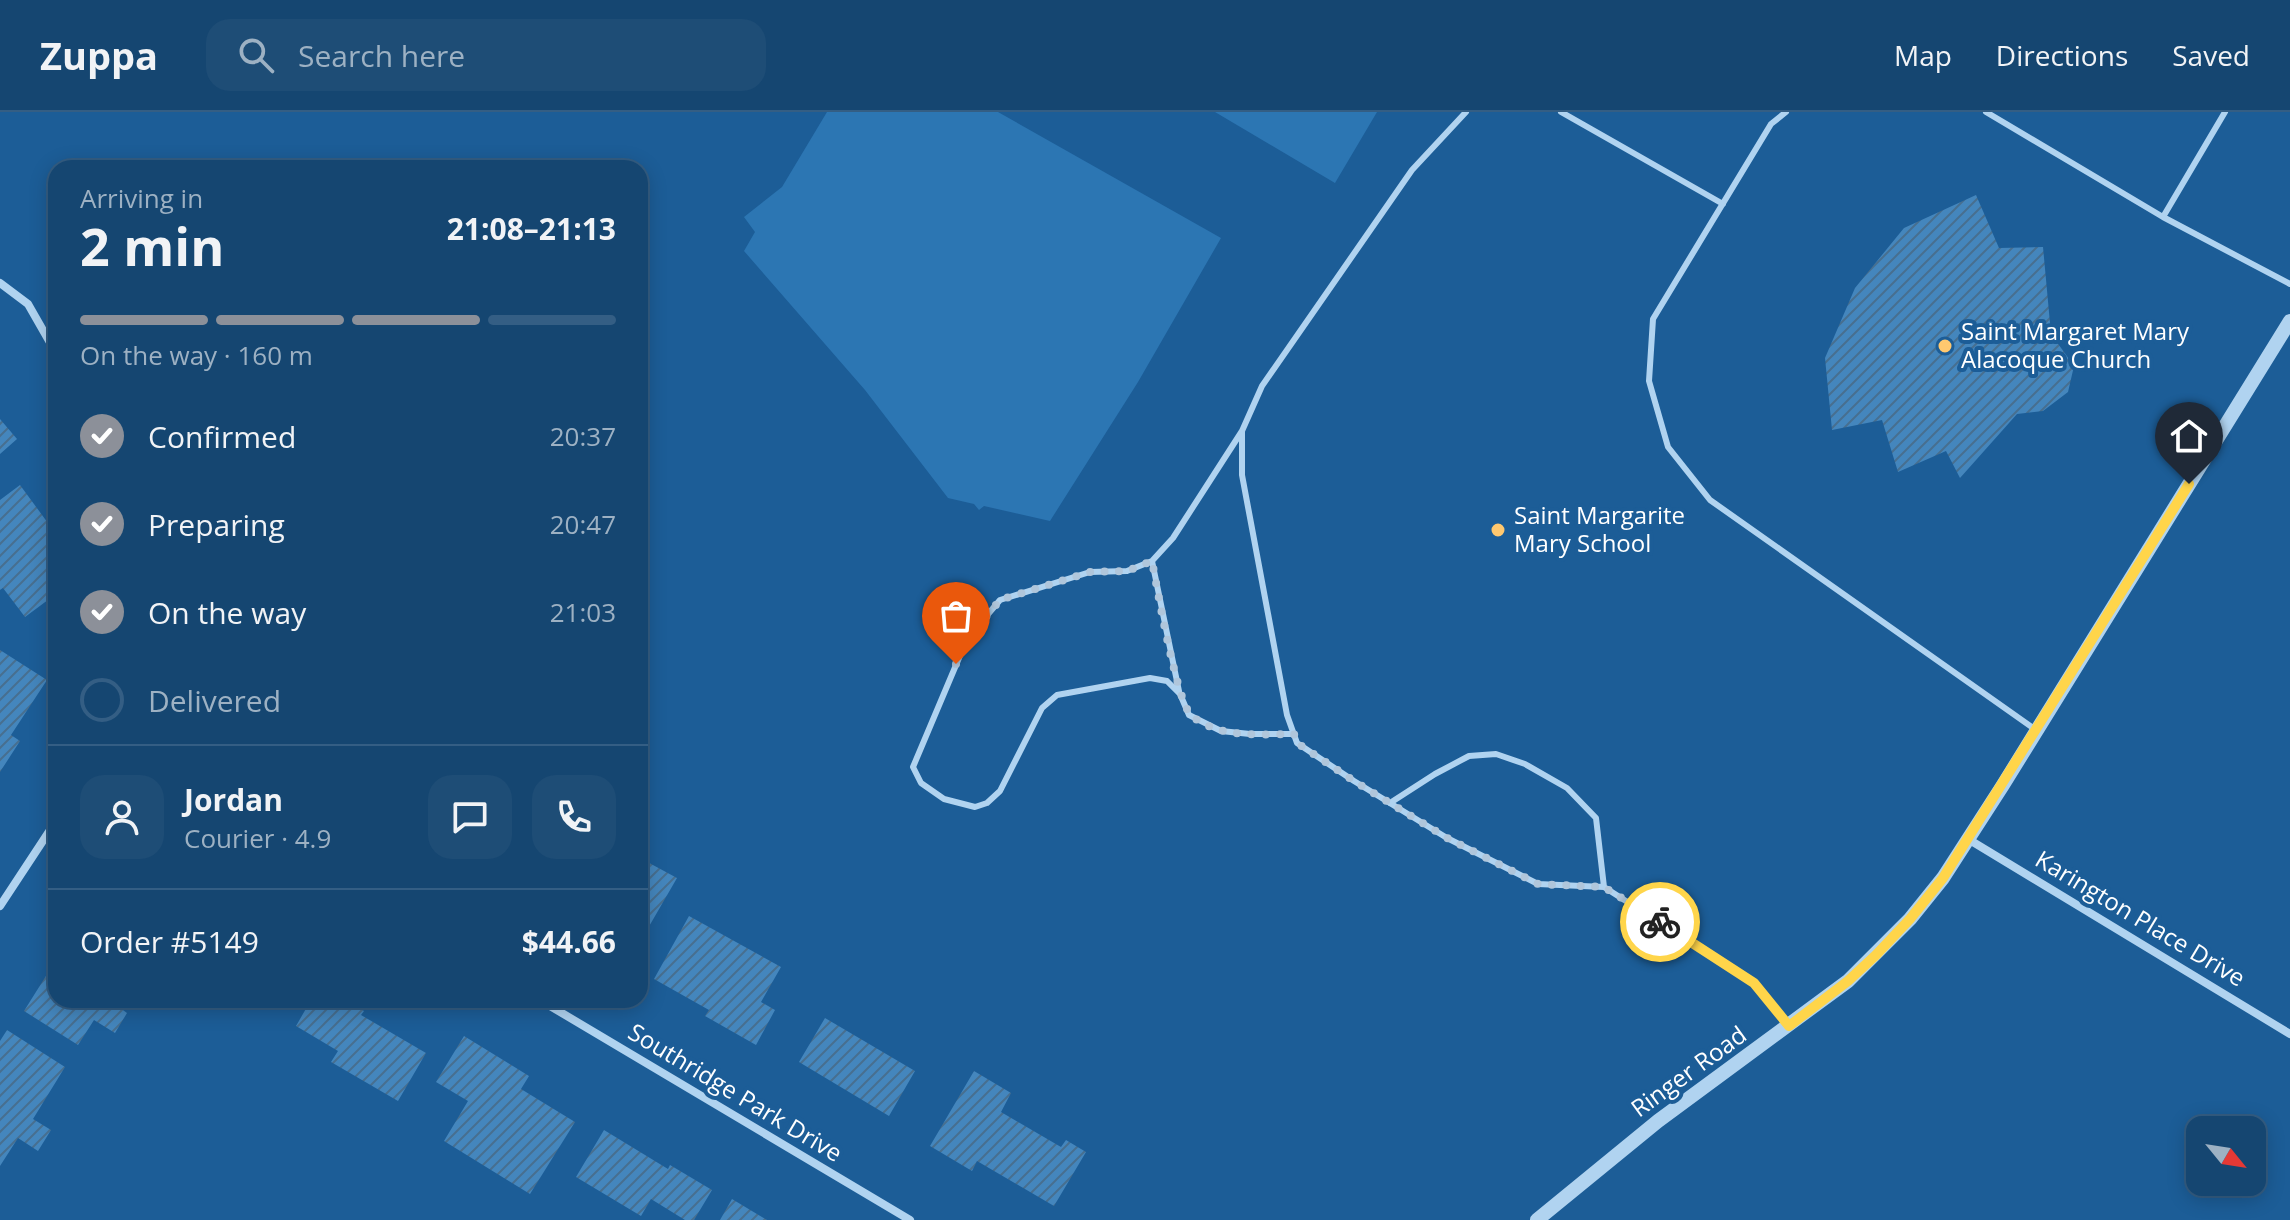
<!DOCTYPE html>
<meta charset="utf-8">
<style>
body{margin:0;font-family:"Open Sans",sans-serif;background:#1e4d76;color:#f1f3f6;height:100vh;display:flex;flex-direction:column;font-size:30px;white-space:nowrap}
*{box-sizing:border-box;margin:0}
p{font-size:26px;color:#9db1c3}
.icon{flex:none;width:44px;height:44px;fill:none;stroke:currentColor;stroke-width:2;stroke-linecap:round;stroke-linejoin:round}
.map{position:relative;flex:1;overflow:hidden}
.sheet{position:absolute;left:48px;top:48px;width:600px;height:848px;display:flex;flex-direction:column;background:#154671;border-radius:24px;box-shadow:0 4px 20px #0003,0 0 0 2px #345e84}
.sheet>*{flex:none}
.needle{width:52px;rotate:120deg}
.buttons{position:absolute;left:2186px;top:1004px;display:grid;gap:16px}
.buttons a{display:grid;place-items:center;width:80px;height:80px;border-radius:16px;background:#154671;box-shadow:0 4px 20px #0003,0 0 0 2px #345e84;font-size:40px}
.pin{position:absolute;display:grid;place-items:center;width:68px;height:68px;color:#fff;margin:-82px -34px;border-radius:50% 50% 50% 0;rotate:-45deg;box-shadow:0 0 8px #0007}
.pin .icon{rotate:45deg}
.courier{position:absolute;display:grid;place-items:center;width:80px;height:80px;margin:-40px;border:6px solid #ffd54a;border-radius:50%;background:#fff;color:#222;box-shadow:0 2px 10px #0007}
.summary em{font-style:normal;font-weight:700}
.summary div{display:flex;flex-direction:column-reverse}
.summary{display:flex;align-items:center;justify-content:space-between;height:136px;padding:0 32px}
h1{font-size:52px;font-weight:700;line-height:60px}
.bar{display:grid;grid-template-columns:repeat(4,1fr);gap:12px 8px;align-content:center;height:96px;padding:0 32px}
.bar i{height:10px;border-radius:6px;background:#345e84}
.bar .on{background:#8c9099}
.bar p{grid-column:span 4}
.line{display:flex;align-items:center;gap:20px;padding:0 32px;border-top:2px solid #345e84}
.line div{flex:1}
.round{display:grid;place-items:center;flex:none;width:84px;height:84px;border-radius:24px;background:#1e4d76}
ol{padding:0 32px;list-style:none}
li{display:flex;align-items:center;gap:24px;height:88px}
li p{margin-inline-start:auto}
li .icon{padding:8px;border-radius:50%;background:#8c9099;color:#fff;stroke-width:4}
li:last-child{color:#9db1c3}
li i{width:44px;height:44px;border:4px solid #345e84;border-radius:50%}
header{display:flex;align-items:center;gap:48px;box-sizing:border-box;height:112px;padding:0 40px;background:#154671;border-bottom:2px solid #345e84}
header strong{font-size:38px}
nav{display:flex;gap:44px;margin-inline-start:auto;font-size:28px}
.search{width:560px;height:72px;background:#1e4d76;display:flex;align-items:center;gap:20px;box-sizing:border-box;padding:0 28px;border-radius:24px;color:#9db1c3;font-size:30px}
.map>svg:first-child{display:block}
.garden{fill:#2c76b3}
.building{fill:url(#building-hatch)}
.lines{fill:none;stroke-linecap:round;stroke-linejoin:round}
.service{stroke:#b0d3f0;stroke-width:6}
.minor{stroke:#b0d3f0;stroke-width:8}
.tertiary{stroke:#b0d3f0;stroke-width:14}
.done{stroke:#b0c6db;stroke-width:8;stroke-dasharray:0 14.4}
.route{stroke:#ffd54a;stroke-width:10}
.poi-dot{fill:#ffc86f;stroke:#1c5d97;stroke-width:3}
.labels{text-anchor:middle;stroke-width:8;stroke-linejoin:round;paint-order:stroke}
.poi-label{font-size:24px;fill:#fff;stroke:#1c5d97;text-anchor:start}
.street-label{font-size:24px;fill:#fff;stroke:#1c5d97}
</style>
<header>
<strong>Zuppa</strong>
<div class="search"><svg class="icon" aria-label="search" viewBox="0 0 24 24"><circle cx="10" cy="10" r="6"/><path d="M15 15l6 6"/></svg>Search here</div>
<nav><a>Map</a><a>Directions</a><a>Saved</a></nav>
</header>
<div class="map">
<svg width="2290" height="1108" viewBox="0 0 2290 1108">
<defs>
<pattern id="building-hatch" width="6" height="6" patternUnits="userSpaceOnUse" patternTransform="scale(2)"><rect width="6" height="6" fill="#4486bd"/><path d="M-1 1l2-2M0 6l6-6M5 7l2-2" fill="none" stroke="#476f90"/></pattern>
</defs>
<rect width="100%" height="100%" fill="#1c5d97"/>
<path class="garden" d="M827 0H998L1221 126 1138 270 1050 409 984 394 979 398 974 392 948 386 865 278 744 139 755 120 744 105 782 75Z
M1215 0H1377L1335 71Z"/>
<path class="building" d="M1976 83 1999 136 2043 135 2051 222 2074 254 2068 280 2043 299 2017 302 1960 366 1946 339 1898 360 1882 308 1832 318 1825 246 1855 176 1904 116Z
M0 307 17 327 0 342Z
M20 373 56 422V482L25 505 3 476 0 478V388Z
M0 538 47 568 11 623 20 629 0 660Z
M640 746 677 766 640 830Z
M689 804 781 855 761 890 775 898 756 933 705 904 709 898 654 867Z
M56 848V888H109L127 901 115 921 94 908 78 933 24 899Z
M311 888H346L364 899 361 903 426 941 398 989 331 950 338 939 296 914Z
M825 906 915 959 889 1004 799 950Z
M7 918 65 955 33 1007 51 1018 38 1039 18 1026 0 1054V929Z
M464 924 529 964 521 977 575 1010 530 1082 444 1029 468 989 436 970Z
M974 959 1011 981 1001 1000 1061 1035 1066 1028 1086 1040 1054 1094 977 1049 972 1059 930 1034Z
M604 1018 668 1057 670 1053 712 1078 694 1108H685L651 1087 641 1104 576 1065Z
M732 1087 767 1108H720Z"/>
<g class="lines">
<path class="service" d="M1466 0 1412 58 1262 274 1242 319V363L1287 603 1297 631 1354 669 1447 726 1538 772 1604 775 1754 871 1789 914
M1561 0 1723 92
M1786 0 1771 12 1653 207 1649 269 1668 335 1710 388 2036 618
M1986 0 2163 105 2290 172
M2163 105 2225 0
M1242 319 1173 426 1152 449 1127 459 1090 460 1000 488 967 527 913 655 921 671 944 687 975 695 987 691 1000 679 1042 596 1057 583 1150 566 1167 569 1180 582 1189 603 1221 619 1250 622H1294
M1152 449 1179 579
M1390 691 1435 662 1469 644 1496 642 1525 652 1567 676 1596 706 1604 775"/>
<path class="minor" d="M0 171 28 192 56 241
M1968 727 2290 922
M0 794 56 709
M540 888 910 1108"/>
<path class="tertiary" d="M1537 1108 1658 1009 1848 869 1910 807 1943 766 2003 673 2290 209"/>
</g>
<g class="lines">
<path class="done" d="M956 552 967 527 1000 488 1090 460 1127 459 1152 449C1157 475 1177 593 1192 604 1220 627 1260 622 1294 622L1297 631 1354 669 1447 726 1538 772 1604 775 1660 810"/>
<path class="route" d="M1660 810 1754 871 1789 914 1848 869 1876 843 1910 807 1943 766 2189 372"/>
</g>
<g class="poi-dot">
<circle cx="1945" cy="234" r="8"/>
<circle cx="1498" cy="418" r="8"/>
</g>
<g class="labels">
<g class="poi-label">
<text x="1961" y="228">Saint Margaret Mary<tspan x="1961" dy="28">Alacoque Church</tspan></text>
<text x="1514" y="412">Saint Margarite<tspan x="1514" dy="28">Mary School</tspan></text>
</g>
<g class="street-label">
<text transform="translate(2140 807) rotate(31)" y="8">Karington Place Drive</text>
<text transform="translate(1689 960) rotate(-36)" y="8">Ringer Road</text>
<text transform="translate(735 981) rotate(31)" y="8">Southridge Park Drive</text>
</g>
</g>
</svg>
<div class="buttons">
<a><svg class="needle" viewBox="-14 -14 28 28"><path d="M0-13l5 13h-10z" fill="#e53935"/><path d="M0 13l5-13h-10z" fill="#9db1c3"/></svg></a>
</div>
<div class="pin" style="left:956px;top:552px;background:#ea580c"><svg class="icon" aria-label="bag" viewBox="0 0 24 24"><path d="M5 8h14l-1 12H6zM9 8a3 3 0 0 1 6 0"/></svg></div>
<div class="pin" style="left:2189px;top:372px;background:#1f2937"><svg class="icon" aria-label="home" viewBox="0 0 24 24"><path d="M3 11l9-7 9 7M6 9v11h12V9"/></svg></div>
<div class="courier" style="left:1660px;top:810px"><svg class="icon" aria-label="bike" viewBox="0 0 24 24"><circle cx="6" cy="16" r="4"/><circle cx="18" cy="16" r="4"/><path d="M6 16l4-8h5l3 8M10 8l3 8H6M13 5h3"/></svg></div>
<section class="sheet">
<div class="summary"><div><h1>2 min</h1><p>Arriving in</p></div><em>21:08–21:13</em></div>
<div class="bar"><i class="on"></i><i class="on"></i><i class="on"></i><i></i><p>On the way · 160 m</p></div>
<ol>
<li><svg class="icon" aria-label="check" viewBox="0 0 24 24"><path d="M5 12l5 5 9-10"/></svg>Confirmed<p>20:37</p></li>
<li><svg class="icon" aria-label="check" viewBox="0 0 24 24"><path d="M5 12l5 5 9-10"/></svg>Preparing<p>20:47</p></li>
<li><svg class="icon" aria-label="check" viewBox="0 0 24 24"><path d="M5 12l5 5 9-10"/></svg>On the way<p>21:03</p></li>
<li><i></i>Delivered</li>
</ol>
<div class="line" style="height:144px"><a class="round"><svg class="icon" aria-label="person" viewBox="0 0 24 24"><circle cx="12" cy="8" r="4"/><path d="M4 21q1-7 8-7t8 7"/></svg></a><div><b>Jordan</b><p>Courier · 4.9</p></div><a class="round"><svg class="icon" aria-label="chat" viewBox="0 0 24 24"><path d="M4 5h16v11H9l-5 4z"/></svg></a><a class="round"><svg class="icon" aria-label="phone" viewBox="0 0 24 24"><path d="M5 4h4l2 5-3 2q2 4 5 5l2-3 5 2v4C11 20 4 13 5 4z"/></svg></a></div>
<div class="line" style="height:104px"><div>Order #5149</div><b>$44.66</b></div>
</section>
</div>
